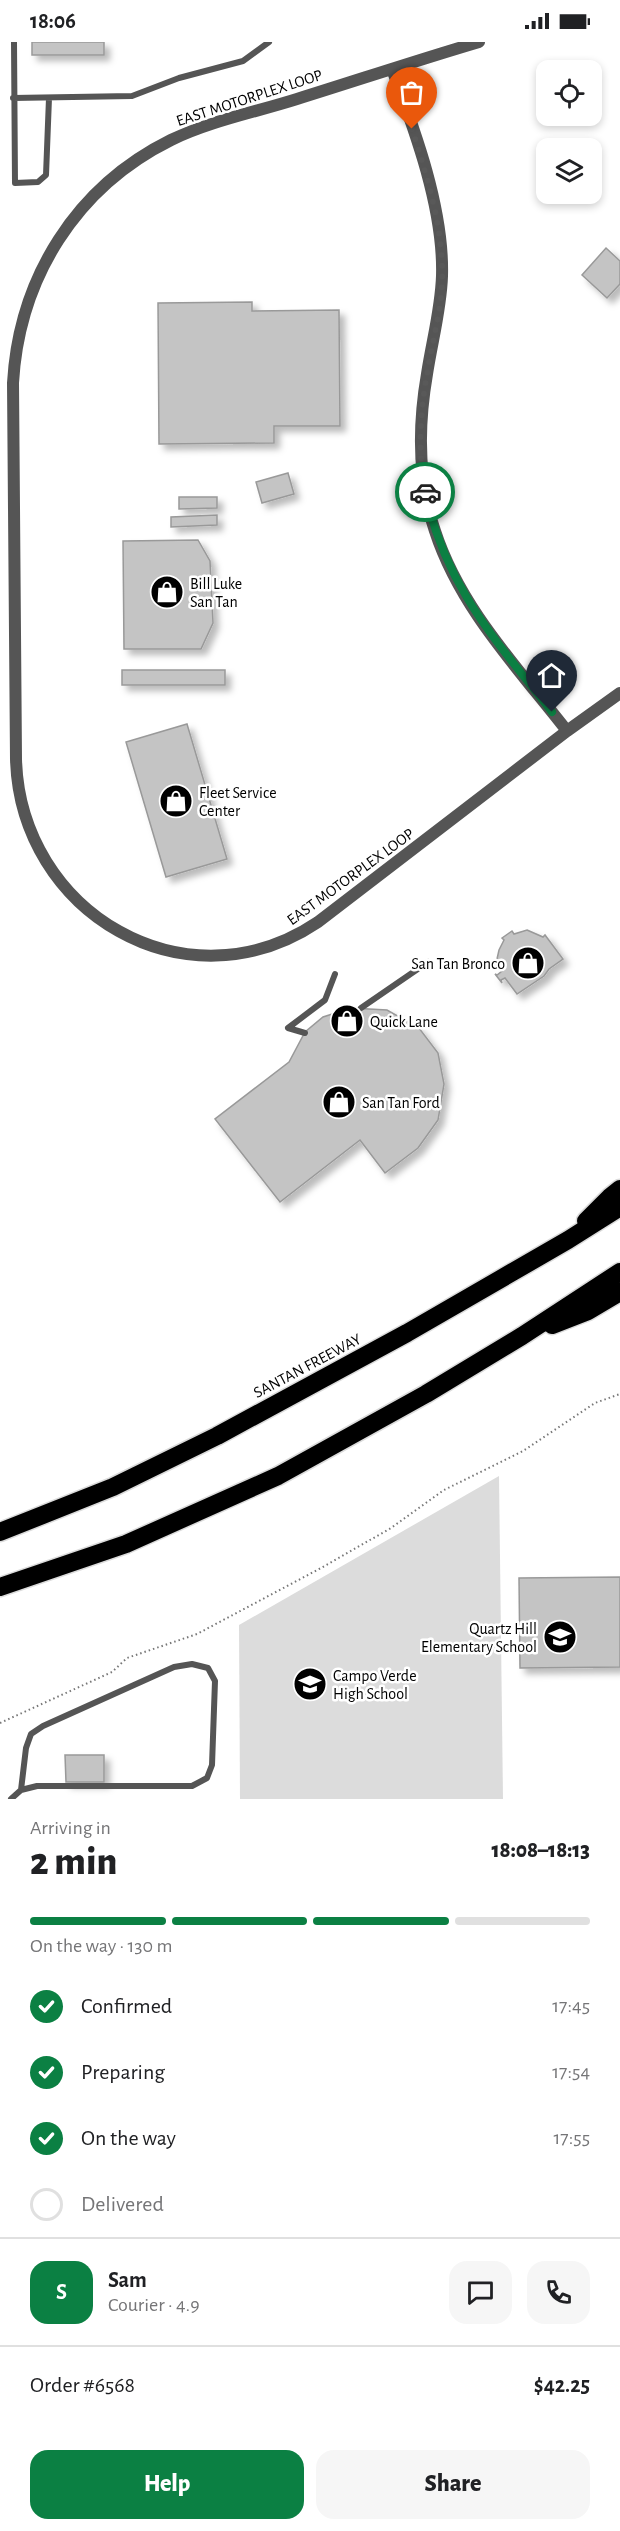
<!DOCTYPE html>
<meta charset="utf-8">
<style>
body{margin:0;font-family:"Alegreya Sans",sans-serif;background:#f6f6f6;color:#202124;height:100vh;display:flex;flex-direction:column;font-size:22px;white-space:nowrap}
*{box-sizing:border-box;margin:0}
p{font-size:20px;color:#757577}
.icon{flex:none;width:33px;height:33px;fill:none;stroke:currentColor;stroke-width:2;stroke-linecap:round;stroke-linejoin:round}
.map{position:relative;height:1757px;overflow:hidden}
.details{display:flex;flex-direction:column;background:#fff;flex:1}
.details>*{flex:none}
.buttons{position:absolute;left:536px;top:18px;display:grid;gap:12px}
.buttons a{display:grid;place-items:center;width:66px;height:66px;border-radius:12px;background:#fff;box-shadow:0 3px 9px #0003;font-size:30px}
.pin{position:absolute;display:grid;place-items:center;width:51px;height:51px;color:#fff;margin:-62px -26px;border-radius:50% 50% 50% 0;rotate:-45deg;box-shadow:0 0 6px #0007}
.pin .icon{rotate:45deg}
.courier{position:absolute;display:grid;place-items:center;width:60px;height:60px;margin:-30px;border:4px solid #0b8043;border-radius:50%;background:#fff;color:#222;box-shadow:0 2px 8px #0007}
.overview em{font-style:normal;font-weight:800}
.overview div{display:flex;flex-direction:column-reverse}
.overview{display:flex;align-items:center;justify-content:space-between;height:102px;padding:0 30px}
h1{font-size:39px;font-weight:800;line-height:45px}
.bar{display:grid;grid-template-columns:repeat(4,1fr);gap:9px 6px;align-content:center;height:72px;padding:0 30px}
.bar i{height:8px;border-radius:4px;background:#e0e0e0}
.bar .selected{background:#0b8043}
.bar p{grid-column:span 4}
.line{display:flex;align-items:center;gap:15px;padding:0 30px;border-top:2px solid #e0e0e0}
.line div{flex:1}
.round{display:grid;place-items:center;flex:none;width:63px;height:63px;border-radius:18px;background:#f6f6f6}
ol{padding:0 30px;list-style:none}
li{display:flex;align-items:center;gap:18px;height:66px}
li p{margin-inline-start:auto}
li .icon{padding:6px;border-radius:50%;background:#0b8043;color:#fff;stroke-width:4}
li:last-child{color:#757577}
li i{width:33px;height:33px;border:3px solid #e0e0e0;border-radius:50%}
.primary-button{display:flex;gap:12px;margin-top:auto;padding:12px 30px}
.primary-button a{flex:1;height:69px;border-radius:18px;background:#0b8043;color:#fff;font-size:24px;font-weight:800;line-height:69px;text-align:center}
.primary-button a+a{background:#f6f6f6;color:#202124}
.status{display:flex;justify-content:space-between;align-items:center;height:42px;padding:0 30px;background:#fff;direction:ltr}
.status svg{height:16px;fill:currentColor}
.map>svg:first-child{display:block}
.green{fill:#dcdcdc}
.building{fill:#c4c4c4;stroke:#999;stroke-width:1.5;filter:url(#shadow)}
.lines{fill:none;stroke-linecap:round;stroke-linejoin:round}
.motorway-casing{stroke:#dbdbdb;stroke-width:21}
.path{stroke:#777;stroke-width:2;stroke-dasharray:1.5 3;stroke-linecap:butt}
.service{stroke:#555;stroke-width:6}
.tertiary{stroke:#555;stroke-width:12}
.motorway{stroke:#000;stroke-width:18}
.done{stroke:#595959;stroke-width:6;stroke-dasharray:0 10.8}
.route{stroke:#0b8043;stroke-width:8}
.labels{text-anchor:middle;stroke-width:5;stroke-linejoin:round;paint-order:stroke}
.street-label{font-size:16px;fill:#000;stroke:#fff}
.poi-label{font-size:16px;fill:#000;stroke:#fff;text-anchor:start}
</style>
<div class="status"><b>18:06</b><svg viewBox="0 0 49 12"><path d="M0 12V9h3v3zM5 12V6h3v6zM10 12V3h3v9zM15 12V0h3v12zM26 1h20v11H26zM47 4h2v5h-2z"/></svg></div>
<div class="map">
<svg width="620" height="1757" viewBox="0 0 620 1757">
<defs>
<filter id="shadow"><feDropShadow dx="5.5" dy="5.5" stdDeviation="3" flood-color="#0004"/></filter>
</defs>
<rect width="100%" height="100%" fill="#fff"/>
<path class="green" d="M499 1434 503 1757H240L239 1583Z"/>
<path class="building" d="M32 0H104V13H32Z
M606 206 620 219V242L607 256 582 233Z
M252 260V269L339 268 340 384H274V401L159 402 158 261Z
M288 431 294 452 262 461 256 440Z
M179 455H217V466L179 467Z
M217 473V483L171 485V475Z
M198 498 210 519 213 581 201 607H124L123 499Z
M122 628H225V643H122Z
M187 682 227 817 166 835 126 700Z
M527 888 543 895 545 893 563 917 549 927 544 934 517 952 505 936 501 938 502 941 495 932 497 933 502 929 497 917 499 908 504 898 502 896 512 889 514 892Z
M351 966 387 968 419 986 438 1011 444 1042 438 1078 418 1106 385 1131 360 1098 280 1160 215 1077 289 1020 305 990 323 975Z
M620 1535V1625L520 1626 519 1536Z
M65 1713H104V1740H66Z"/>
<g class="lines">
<g class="motorway-casing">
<path id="motorway" d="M586 1179 610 1155 620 1147
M552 1283 588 1269 620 1250
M0 1490 113 1445 217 1394 407 1291 568 1198 620 1165
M0 1545 126 1502 278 1434 426 1352 522 1294 620 1230"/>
</g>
<path class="path" d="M0 1681 112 1630 127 1616 197 1592 321 1526 391 1486 444 1448 523 1409 595 1361 620 1352"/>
<path class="service" d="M14 0 15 141 38 140 46 133 49 56
M13 56 132 54 179 36 243 19 269 0
M361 966 428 920
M288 986 325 958 335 932
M288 986 305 991
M11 1757 21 1748 37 1744H192L207 1736 212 1723 215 1639 208 1626 192 1622 174 1625 43 1684 31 1692 26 1706 21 1748"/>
<path class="tertiary" d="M479 0C418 18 358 38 297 57 256 70 210 79 171 98 76 145 19 236 13 341L16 717C20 870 186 969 318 880L567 689 620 651
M392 27C415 89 444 167 442 234 441 267 432 299 427 332 418 384 418 439 435 489 460 566 518 626 567 689"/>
<use href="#motorway" class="motorway"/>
</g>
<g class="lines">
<path class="done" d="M412 87C429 142 447 196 441 256 438 281 431 307 427 332 420 371 418 410 425 450"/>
<path class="route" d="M425 450C446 545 494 596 552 670"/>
</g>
<defs>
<g id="shop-disc" transform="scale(1.725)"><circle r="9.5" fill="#000" stroke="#fff"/><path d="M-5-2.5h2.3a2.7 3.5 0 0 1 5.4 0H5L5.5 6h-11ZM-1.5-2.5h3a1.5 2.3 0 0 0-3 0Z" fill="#fff"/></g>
<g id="school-disc" transform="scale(1.725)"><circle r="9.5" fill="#000" stroke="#fff"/><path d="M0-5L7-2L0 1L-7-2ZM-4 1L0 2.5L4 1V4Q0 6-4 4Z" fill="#fff"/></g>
</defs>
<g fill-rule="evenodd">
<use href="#shop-disc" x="167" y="550"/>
<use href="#shop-disc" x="176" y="759"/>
<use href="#shop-disc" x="528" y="921"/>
<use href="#shop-disc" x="347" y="979"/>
<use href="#shop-disc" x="339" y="1060"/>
<use href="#school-disc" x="560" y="1595"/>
<use href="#school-disc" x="310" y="1642"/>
</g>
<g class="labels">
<g class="street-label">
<text transform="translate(249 55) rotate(-18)" y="6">EAST MOTORPLEX LOOP</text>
<text transform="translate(350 834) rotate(-36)" y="6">EAST MOTORPLEX LOOP</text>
<text transform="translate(307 1323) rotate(-28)" y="6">SANTAN FREEWAY</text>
</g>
<g class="poi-label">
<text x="190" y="547">Bill Luke<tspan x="190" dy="18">San Tan</tspan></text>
<text x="199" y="756">Fleet Service<tspan x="199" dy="18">Center</tspan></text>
<text x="505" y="927" text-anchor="end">San Tan Bronco</text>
<text x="370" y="985">Quick Lane</text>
<text x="362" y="1066">San Tan Ford</text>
<text x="537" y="1592" text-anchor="end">Quartz Hill<tspan x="537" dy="18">Elementary School</tspan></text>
<text x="333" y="1639">Campo Verde<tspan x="333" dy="18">High School</tspan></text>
</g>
</g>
</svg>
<div class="buttons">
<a><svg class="icon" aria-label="locate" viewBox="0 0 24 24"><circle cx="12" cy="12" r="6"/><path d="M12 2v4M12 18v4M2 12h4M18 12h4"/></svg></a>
<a><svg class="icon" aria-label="layers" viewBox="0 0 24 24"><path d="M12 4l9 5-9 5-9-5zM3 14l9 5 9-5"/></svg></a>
</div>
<div class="pin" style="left:412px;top:87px;background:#ea580c"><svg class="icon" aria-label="bag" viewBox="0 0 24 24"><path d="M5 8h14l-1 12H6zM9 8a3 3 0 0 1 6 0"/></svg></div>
<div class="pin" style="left:552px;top:670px;background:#1f2937"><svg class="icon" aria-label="home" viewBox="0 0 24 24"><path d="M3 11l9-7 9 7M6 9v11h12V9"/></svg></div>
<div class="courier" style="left:425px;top:450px"><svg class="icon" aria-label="car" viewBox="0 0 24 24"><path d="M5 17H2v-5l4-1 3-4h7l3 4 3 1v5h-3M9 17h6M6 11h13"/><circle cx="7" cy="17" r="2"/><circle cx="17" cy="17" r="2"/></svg></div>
</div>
<section class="details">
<div class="overview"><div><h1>2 min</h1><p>Arriving in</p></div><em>18:08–18:13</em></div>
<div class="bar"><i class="selected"></i><i class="selected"></i><i class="selected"></i><i></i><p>On the way · 130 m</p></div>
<ol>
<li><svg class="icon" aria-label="check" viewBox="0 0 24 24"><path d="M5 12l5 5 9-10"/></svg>Confirmed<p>17:45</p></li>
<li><svg class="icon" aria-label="check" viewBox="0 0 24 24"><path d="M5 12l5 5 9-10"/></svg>Preparing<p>17:54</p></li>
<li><svg class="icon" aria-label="check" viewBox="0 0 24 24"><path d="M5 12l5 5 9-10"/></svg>On the way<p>17:55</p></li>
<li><i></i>Delivered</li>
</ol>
<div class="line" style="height:108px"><b class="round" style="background:#0b8043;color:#fff">S</b><div><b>Sam</b><p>Courier · 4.9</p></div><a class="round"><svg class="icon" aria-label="chat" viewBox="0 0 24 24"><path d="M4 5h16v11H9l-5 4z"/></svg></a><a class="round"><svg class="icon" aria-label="phone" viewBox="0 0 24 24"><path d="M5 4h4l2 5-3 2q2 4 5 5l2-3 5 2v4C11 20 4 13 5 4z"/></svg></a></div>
<div class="line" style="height:78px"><div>Order #6568</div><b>$42.25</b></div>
<div class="primary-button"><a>Help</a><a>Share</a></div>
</section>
